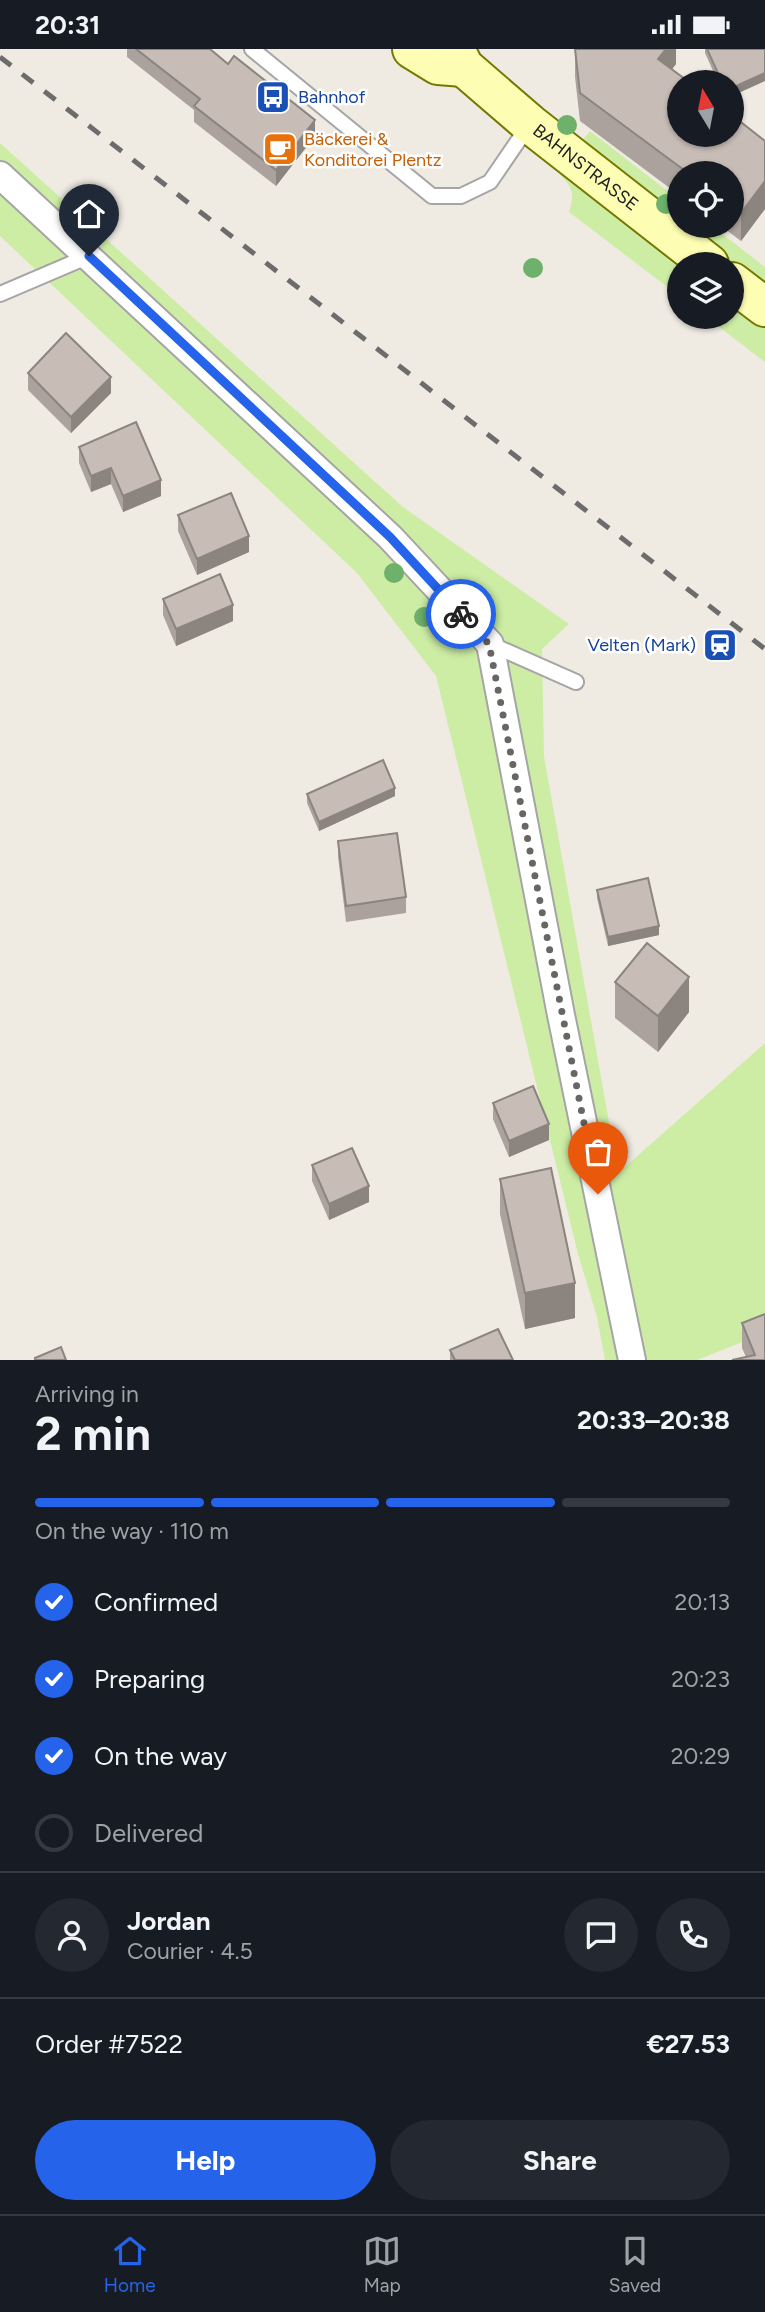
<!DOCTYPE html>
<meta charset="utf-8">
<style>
body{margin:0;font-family:Figtree,sans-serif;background:#242831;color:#f1f3f6;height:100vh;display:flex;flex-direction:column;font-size:26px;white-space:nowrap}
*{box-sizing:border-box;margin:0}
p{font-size:23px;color:#9ea1a6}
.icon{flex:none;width:38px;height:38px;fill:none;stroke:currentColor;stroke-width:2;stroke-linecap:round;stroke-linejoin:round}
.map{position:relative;height:1311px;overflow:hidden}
.details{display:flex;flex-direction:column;background:#171b24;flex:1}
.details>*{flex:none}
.needle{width:46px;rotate:350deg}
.buttons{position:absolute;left:667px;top:21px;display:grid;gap:14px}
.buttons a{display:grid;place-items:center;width:77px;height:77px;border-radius:50%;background:#171b24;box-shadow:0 2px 5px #0004;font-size:35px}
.pin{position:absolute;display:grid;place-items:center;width:60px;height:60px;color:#fff;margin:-72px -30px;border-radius:50% 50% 50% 0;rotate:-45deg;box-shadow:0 0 7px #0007}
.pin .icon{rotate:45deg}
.courier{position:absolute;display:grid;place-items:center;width:70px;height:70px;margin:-35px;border:5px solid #2563eb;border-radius:50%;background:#fff;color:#222;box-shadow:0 2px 9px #0007}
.headline em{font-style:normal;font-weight:700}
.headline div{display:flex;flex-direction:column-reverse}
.headline{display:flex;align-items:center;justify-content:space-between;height:119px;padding:0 35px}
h1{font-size:46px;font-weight:700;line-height:52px}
.bar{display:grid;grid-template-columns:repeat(4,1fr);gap:10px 7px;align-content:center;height:84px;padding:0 35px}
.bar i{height:9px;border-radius:5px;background:#363941}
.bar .on{background:#2563eb}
.bar p{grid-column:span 4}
.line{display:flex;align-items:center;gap:18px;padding:0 35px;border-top:2px solid #363941}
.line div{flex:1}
.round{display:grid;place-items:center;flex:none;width:74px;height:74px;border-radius:37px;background:#242831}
ol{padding:0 35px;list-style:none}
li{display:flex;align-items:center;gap:21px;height:77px}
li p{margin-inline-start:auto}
li .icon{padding:7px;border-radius:50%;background:#2563eb;color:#fff;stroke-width:4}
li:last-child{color:#9ea1a6}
li i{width:38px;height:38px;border:4px solid #363941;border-radius:50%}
.cta{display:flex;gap:14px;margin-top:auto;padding:14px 35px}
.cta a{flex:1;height:80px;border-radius:42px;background:#2563eb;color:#fff;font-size:28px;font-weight:700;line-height:80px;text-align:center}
.cta a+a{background:#242831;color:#f1f3f6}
.status{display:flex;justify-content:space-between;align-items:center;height:49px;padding:0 35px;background:#171b24;direction:ltr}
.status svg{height:19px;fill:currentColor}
.menu{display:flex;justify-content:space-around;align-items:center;height:98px;border-top:2px solid #363941;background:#171b24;font-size:19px;color:#9ea1a6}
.menu a{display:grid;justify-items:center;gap:4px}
.menu .on{color:#2563eb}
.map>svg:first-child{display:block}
.grass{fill:#cdeda5}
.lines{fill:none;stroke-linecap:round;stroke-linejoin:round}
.lane-casing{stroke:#a5a5a5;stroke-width:18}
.street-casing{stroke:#a5a5a5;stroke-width:30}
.secondary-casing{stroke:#737900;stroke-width:42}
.lane{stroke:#fff;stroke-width:14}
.street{stroke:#fff;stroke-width:26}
.secondary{stroke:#fdfdb3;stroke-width:38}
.rail{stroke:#6c6c6c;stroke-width:5;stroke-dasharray:14 14;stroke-linecap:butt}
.tree{fill:#6eb16b}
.wall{fill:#aba29d}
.shaded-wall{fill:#8b847f}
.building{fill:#c7bcb6;stroke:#8b847f;stroke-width:2}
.done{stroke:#676663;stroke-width:7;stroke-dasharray:0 12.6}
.route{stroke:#2563eb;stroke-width:9}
.labels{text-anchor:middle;stroke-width:5;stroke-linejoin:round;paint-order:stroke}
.transit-label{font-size:18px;fill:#164399;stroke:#fff;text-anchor:start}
.food-label{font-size:18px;fill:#c56008;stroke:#fff;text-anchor:start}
.street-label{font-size:18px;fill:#1e1e1e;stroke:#fff}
</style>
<div class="status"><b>20:31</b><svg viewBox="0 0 49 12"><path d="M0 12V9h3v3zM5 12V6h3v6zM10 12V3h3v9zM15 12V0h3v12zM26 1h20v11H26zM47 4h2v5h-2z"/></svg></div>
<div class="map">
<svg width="765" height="1311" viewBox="0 0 765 1311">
<rect width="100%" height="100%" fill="#efebe3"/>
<path class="grass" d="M590 82 679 151V177H712L765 218V313L706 268H732V215H679V247L569 163C576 143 571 137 557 122Z
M0 94 403 458 569 575 542 600 544 707 618 1124 765 994V1284L697 1311H605L597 1268 578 1205 436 627 357 524 0 187Z"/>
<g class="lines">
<g class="lane-casing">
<path id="lane" d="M252 0 432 147H461L490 133 529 76
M0 245 89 207
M490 595 576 633"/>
</g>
<g class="street-casing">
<path id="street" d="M0 126 390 488 490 595 561 966 632 1311"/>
</g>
<g class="secondary-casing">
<g id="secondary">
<path d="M412 0 438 16 464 18"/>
<path id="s1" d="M455 0 464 18 530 75 709 215"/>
<path d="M732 233 765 258"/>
</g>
</g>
<use href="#lane" class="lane"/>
<use href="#street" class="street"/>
<use href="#secondary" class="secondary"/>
<path class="rail" d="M0 8 765 600"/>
</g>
<g class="tree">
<circle cx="567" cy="76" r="10"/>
<circle cx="666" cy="155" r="10"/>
<circle cx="533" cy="219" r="10"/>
<circle cx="394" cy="524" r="10"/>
<circle cx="424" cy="568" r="10"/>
</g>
<path class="wall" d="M127 0H209L315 87 276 137 194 73V61L127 8Z
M575 0H676V15L672 20 765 92V160L741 192 721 177H732V124H679V146L580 72 575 28Z
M705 0H765L732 33H718L705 4Z
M28 324 111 344 71 384 28 341Z
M79 398 161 447 123 463 111 435 91 443 79 414Z
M178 466 249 503 197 526 178 482Z
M163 550 233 572 176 597 163 566Z
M307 745 395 747 319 782 307 754Z
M338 792 406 848V864L346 873 338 808Z
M597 841 659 886 608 897 597 849Z
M615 933 689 963 658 1003 615 969Z
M493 1054 549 1091 509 1108 493 1070Z
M312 1116 369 1153 329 1171 312 1132Z
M500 1130 575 1269 525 1280 500 1165Z
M742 1274 765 1311 746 1308 742 1299Z
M450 1301 513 1311H450Z"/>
<path class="shaded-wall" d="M666 0H676V15L658 38V10Z
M765 24V32L732 47V39Z
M315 71V87L276 137V121Z
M765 132V160L741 192V164Z
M111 328V344L71 384V368Z
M111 419V435L91 443V427Z
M161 431V447L123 463V447Z
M249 487V503L197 526V510Z
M233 556V572L176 597V580Z
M395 739V747L319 782V773Z
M659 877V886L608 897V888Z
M689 928V963L658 1003V967Z
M549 1075V1091L509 1108V1092Z
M369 1137V1153L329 1171V1155Z
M575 1234V1269L525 1280V1244Z"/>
<path class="building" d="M136 0H210L228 15 234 7 315 71 276 121 194 57 200 50Z
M575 0H666L658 10 689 33H679V86H732V66L765 92V132L741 164 732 157V124H688L580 44Z
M707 0H765V24L732 39V33H722Z
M66 284 111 328 71 368 28 324Z
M136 373 161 431 123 447 111 419 91 427 79 398Z
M231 444 249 487 197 510 178 466Z
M220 525 233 556 176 580 163 550Z
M383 711 395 739 319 773 307 745Z
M397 784 406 848 346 857 338 792Z
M648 829 659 877 608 888 597 841Z
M647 894 689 928 658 967 615 933Z
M533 1037 549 1075 509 1092 493 1054Z
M352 1099 369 1137 329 1155 312 1116Z
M551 1119 575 1234 525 1244 500 1130Z
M765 1265V1311H732L755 1306 742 1274Z
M498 1280 513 1311H455L450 1301Z
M61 1298 66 1311H35V1309Z"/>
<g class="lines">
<path class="done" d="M461 565 489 595 598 1145"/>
<path class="route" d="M89 207 390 488 461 565"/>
</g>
<defs>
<g id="bus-square" transform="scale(1.75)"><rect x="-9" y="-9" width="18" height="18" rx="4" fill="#1a4fb4" stroke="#fff"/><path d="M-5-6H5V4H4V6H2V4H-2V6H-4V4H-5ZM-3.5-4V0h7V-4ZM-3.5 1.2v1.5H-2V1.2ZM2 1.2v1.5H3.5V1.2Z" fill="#fff"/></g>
<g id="cafe-square" transform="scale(1.75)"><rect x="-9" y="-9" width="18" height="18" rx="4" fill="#e8710a" stroke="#fff"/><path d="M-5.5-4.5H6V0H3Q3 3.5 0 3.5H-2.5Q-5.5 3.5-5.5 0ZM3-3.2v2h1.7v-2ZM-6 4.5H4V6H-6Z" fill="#fff"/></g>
<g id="station-square" transform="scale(1.75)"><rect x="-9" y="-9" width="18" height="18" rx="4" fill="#1a4fb4" stroke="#fff"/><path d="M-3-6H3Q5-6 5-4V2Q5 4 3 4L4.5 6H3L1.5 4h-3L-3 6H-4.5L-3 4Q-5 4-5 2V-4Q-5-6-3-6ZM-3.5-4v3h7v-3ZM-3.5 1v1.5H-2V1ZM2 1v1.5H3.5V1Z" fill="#fff"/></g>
</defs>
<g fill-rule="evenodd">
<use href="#bus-square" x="273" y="48"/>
<use href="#cafe-square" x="280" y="100"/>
<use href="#station-square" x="720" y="596"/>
</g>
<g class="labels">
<g class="transit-label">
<text x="298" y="54">Bahnhof</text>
<text x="696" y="602" text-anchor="end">Velten (Mark)</text>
</g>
<g class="food-label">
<text x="304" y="96">Bäckerei &amp;<tspan x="304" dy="21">Konditorei Plentz</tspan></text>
</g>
<g class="street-label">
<text dy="6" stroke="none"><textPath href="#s1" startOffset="178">BAHNSTRASSE</textPath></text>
</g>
</g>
</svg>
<div class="buttons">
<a><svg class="needle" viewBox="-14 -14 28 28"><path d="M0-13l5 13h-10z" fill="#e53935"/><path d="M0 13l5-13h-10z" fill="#9ea1a6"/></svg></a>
<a><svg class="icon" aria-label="locate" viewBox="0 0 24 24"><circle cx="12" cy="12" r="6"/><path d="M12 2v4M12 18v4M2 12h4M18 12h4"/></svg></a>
<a><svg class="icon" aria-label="layers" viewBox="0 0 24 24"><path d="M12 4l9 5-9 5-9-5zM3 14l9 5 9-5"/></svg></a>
</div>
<div class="pin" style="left:598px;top:1145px;background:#ea580c"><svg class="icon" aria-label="bag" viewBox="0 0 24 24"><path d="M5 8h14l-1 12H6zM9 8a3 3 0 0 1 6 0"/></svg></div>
<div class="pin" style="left:89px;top:207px;background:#1f2937"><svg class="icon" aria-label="home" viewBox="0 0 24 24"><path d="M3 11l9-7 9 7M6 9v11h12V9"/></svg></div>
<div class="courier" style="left:461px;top:565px"><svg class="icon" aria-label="bike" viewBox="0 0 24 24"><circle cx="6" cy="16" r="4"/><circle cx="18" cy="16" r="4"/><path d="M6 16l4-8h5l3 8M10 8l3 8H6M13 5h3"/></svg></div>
</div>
<section class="details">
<div class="headline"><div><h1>2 min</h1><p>Arriving in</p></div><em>20:33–20:38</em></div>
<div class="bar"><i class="on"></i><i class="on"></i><i class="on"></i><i></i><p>On the way · 110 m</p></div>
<ol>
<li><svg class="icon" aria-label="check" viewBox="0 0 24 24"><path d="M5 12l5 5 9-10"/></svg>Confirmed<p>20:13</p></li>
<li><svg class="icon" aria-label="check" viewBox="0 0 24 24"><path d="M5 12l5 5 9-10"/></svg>Preparing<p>20:23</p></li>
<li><svg class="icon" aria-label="check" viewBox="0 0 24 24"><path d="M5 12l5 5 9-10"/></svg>On the way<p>20:29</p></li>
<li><i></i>Delivered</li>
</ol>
<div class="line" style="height:126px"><a class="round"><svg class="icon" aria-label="person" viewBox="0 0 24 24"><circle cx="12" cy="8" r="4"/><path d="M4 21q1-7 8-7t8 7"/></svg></a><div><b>Jordan</b><p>Courier · 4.5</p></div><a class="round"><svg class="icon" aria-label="chat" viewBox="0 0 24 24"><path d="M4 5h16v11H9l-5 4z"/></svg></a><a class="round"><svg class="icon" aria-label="phone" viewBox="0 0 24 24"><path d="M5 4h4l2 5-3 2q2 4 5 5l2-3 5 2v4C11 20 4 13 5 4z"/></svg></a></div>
<div class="line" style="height:91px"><div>Order #7522</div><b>€27.53</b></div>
<div class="cta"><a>Help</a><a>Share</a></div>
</section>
<nav class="menu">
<a class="on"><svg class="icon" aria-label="home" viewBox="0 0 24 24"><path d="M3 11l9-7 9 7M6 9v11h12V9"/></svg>Home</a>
<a><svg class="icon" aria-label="map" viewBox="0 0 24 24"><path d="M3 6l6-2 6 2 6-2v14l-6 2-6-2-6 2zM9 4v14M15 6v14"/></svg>Map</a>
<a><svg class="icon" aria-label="saved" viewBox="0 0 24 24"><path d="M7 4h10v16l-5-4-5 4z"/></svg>Saved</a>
</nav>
